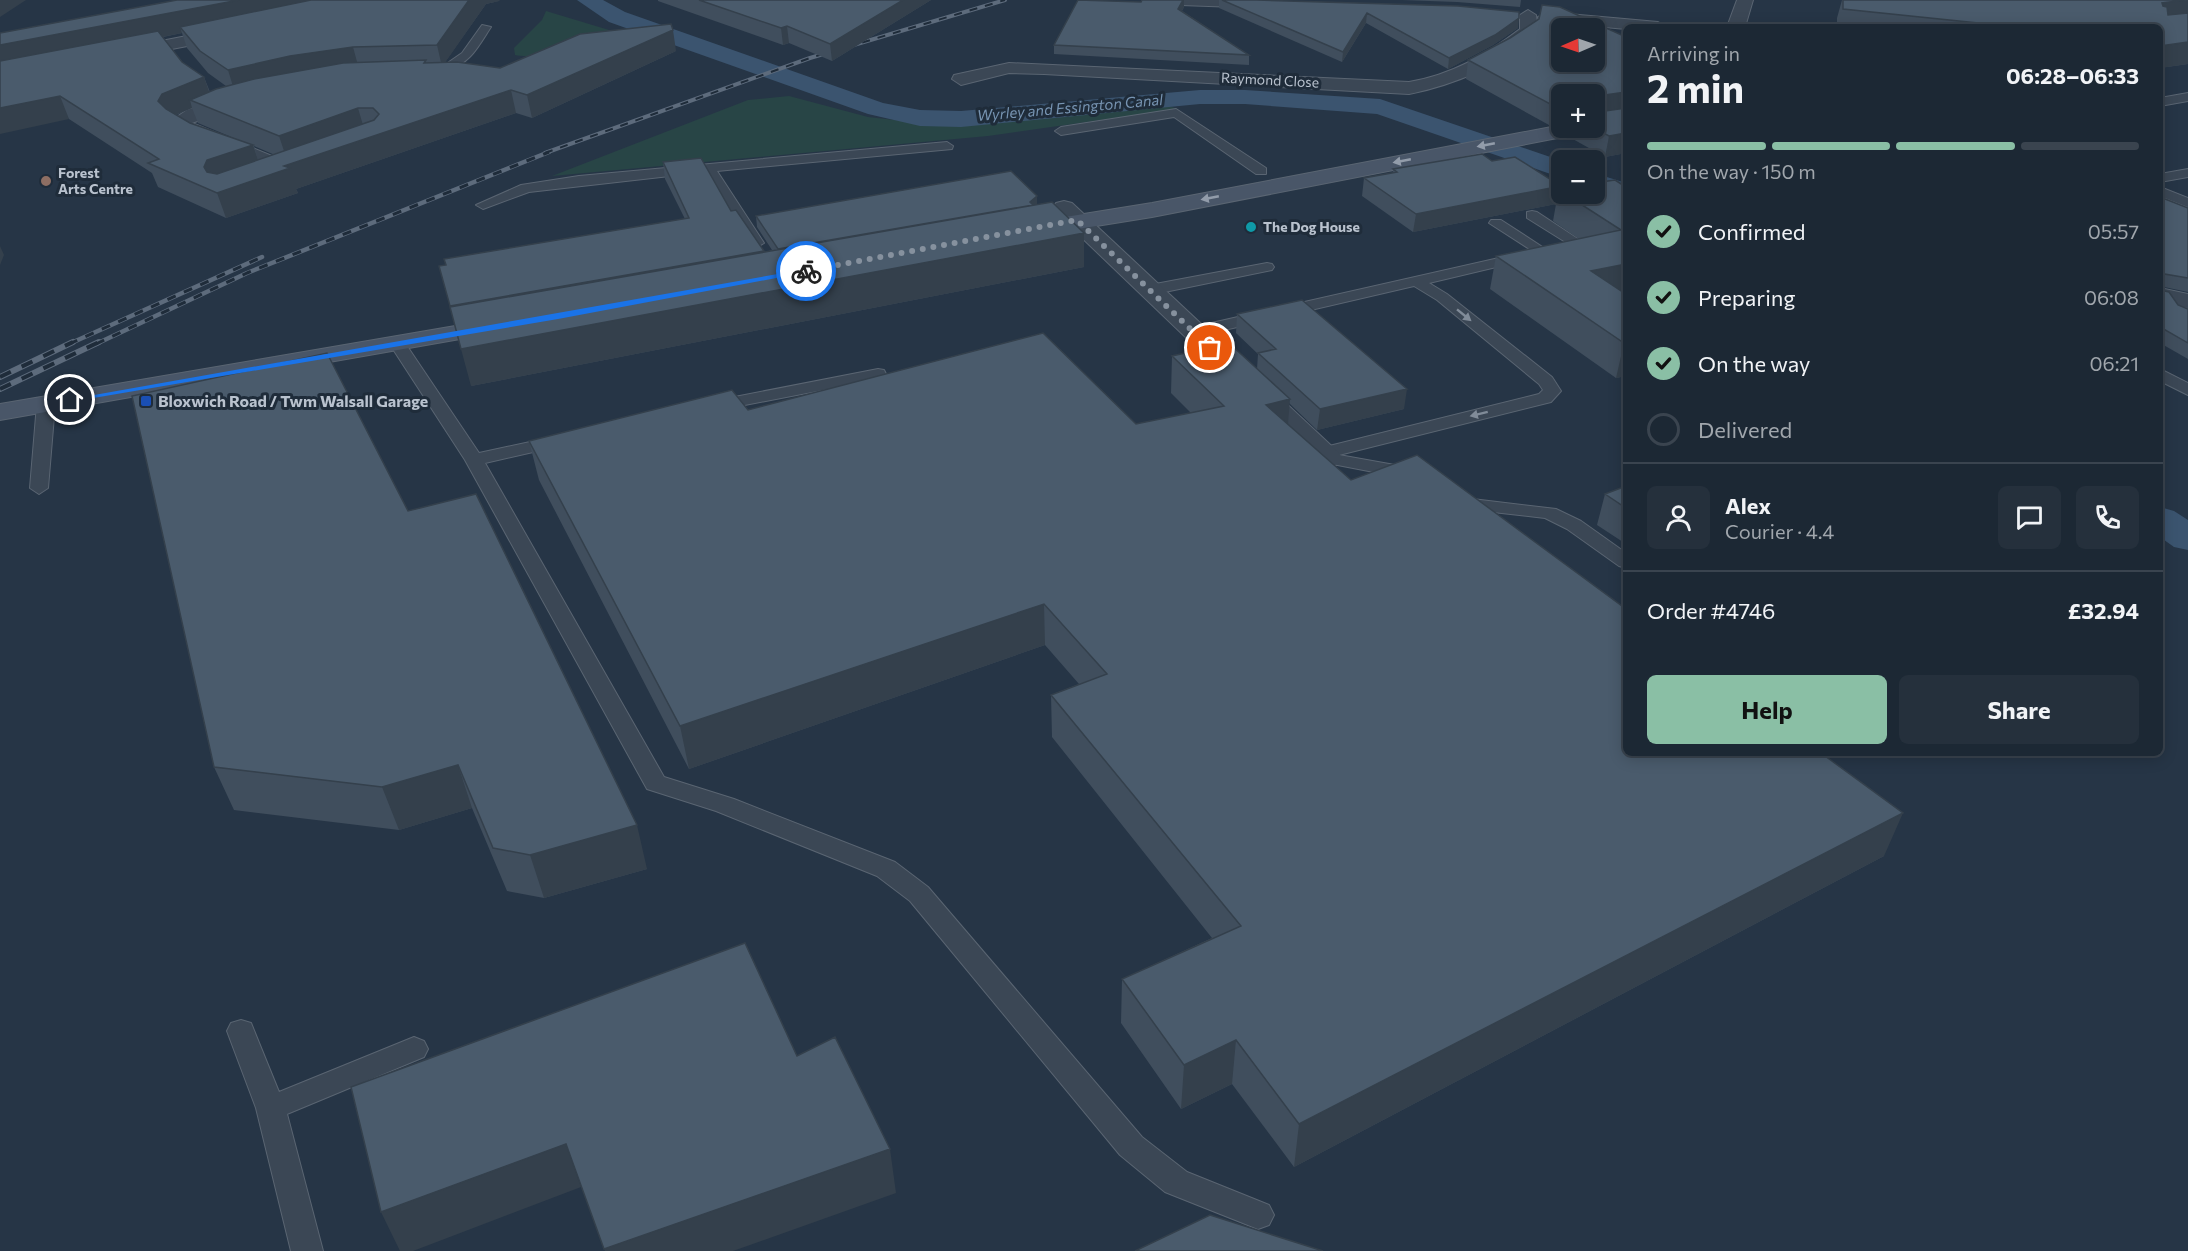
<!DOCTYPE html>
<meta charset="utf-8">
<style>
body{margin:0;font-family:Commissioner,sans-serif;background:#25303c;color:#f1f3f6;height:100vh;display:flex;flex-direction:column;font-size:22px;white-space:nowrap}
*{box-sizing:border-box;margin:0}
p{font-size:20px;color:#a0a6ac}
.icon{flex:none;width:33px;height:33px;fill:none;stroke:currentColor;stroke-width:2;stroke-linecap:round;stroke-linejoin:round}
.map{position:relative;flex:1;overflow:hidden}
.details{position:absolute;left:1623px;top:24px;width:540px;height:732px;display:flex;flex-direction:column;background:#1c2834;border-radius:9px;box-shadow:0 3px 15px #0003,0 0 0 2px #3a444f}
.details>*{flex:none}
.needle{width:39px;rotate:268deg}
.tools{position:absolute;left:1551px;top:18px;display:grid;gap:12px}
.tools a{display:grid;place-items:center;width:54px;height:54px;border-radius:9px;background:#1c2834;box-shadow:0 3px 15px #0003,0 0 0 2px #3a444f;font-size:30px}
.pin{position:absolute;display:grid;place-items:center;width:51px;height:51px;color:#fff;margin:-26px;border:3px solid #fff;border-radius:50%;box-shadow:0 2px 6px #0007}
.courier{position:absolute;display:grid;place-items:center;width:60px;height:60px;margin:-30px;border:4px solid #1a73e8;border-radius:50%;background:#fff;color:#222;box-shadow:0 2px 8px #0007}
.headline em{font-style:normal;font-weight:700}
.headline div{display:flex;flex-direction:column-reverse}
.headline{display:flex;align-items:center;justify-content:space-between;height:102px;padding:0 24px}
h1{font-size:39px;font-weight:700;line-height:45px}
.bar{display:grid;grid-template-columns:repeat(4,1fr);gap:9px 6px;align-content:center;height:72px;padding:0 24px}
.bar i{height:8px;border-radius:4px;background:#3a444f}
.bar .current{background:#8abfa5}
.bar p{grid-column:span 4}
.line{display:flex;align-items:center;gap:15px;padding:0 24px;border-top:2px solid #3a444f}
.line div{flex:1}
.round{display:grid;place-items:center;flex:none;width:63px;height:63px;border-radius:9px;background:#25303c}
ol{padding:0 24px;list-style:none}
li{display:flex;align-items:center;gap:18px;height:66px}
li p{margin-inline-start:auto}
li .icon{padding:6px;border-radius:50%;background:#8abfa5;color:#111;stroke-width:4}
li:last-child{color:#a0a6ac}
li i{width:33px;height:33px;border:3px solid #3a444f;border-radius:50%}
.button{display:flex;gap:12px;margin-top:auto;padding:12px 24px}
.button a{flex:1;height:69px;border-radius:9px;background:#8abfa5;color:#111;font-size:24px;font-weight:700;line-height:69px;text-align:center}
.button a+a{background:#25303c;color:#f1f3f6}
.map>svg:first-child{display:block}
.green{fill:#284546}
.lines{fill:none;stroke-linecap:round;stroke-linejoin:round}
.canal{fill:#3b546f;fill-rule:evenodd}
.service-casing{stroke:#5a6572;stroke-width:2}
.minor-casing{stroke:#5a6572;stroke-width:2}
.secondary-casing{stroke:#5a6572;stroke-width:2}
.service{fill:#3b4755;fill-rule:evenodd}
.minor{fill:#3b4755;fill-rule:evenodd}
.secondary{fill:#495668;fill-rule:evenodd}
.rail-far2-casing{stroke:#5d6b7c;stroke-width:4}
.rail-far1-casing{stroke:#5d6b7c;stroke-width:4.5}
.rail-casing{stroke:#5d6b7c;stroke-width:6}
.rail-far2{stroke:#1f2c3a;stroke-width:2;stroke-dasharray:8;stroke-linecap:butt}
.rail-far1{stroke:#1f2c3a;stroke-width:3;stroke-dasharray:9;stroke-linecap:butt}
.rail{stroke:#1f2c3a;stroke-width:4;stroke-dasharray:12;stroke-linecap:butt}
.wall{fill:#404e5d;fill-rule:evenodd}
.shaded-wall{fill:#34404c}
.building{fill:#4a5b6c;stroke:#34404c;stroke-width:1.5;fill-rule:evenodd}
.oneway{fill:#929caa}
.oneway2{fill:#808b98}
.route{fill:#1a73e8}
.done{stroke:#86919e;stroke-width:6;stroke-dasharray:0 10.8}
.education-dot{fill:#8d6e63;stroke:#1f2c3a;stroke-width:2}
.culture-dot{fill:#0f9aa8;stroke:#1f2c3a;stroke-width:2}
.transit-dot{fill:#1a4fb4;stroke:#1f2c3a;stroke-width:2}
.labels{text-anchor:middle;stroke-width:6;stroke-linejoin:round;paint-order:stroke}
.far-street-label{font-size:14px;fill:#b9c2ce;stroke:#1f2c3a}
.far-poi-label{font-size:14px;font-weight:bold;fill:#b9c2ce;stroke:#1f2c3a;text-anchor:start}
.far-water-label{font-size:15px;font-style:italic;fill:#7794b2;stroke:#1f2c3a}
.poi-label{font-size:16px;font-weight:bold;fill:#b9c2ce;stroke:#1f2c3a;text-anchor:start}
</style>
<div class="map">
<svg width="2188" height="1251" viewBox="0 0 2188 1251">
<rect width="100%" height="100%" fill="#263546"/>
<path class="green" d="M546 11 619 33C591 41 542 61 515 55L514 48 542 20Z
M789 96 868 117 949 126 1162 104 1178 109 988 136 552 176 748 100Z"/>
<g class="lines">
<path class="canal" d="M577 0H603L625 12 883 103 920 110 961 111 1200 90H1245L1380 99 1562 161V178L1377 114 1245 104H1200L961 127 920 126 868 114 609 22Z
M1594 173 1626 183V201L1594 191Z
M2160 507 2174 511 2188 520V550L2174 547 2160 537Z"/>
<g class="service-casing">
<path id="service" d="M482 25 491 27C482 40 468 69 449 66V62L462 53Z
M2188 93V101L2160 106V98Z
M1176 109 1266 168V174H1256L1174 117 1061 135 1055 131 1061 127Z
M947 142 953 146 952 149 717 171 764 243 757 247 752 246 705 172 529 192 483 209 476 205 521 185 579 176Z
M2188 169V177L2160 182V174Z
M2160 187 2188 198V207L2160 196Z
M1532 211 1537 212 1587 245 1585 248 1542 257 1489 223 1491 220H1501L1544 248 1567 243 1527 218V212Z
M1521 253 1528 257 1526 260 1429 283 1447 294 1552 377 1561 391 1551 402 1339 455 1417 469 1419 473 1410 479 1322 462 1314 453 1317 449 1539 394 1543 390 1539 384 1437 300 1414 286 1194 337 1186 332 1194 327Z
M1267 263 1272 264 1274 267 1272 270 1150 295 1142 290 1150 285Z
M397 338 403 340 479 453 558 436 567 441 564 445 485 463 664 777 734 799 895 862 928 887 1142 1137 1187 1172 1269 1205 1274 1215 1269 1225 1258 1229 1165 1192 1120 1155 910 901 877 876 716 811 647 789 465 460 389 343Z
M878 369 884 370 886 374 884 378 714 411 705 406 714 401Z
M2160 369 2188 383V395L2160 381Z
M46 399 55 404 48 488 39 494 30 488 37 404Z
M1464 498 1556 509 1581 521 1626 553V568L1619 566 1567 529 1545 518 1457 508 1455 504 1457 500Z
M241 1020 251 1023 279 1092 414 1037 424 1041 428 1049 424 1057 287 1114 323 1251H291L256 1108 227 1031 231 1023Z"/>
</g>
<g class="minor-casing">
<path id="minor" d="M1173 0H1270L1272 3 1264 8 1181 5Z
M1737 0H1753L1745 27H1727Z
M1528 10 1536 15 1538 31C1515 62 1446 87 1409 94L1044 74 1009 73 961 85 952 79 954 75 1009 63 1409 82C1451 75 1486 55 1520 29V15Z
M1546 12 1658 22 1667 27H1626V29L1540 21 1538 17Z
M228 28 237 33 234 37 125 58 116 53 125 48Z
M237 94 246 100 244 104 192 123 294 165 297 169 294 173H280L186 137 168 123 187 110Z
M1064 201 1072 203 1338 452 1342 458 1338 464 1328 467 1318 464 1056 213 1053 208 1056 203Z
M2160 288 2188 294V308L2160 302Z"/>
</g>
<g class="secondary-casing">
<path id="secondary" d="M1562 125V128H1588L1585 132 1578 134 1152 217 1028 237 1020 235 1017 230 1020 225 1028 223 1152 203Z
M502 318 511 320 514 325 511 330 0 420V404Z"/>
</g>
<use href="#service" class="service"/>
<use href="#minor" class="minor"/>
<use href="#secondary" class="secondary"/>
<g class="rail-far2-casing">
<path id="rail-far2" d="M545 153 810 58 1005 0"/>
</g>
<g class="rail-far1-casing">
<path id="rail-far1" d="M69 344 262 257
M96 344 247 273 549 152"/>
</g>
<g class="rail-casing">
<path id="rail" d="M0 377 73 342
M0 389 99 342"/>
</g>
<use href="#rail-far2" class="rail-far2"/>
<use href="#rail-far1" class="rail-far1"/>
<use href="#rail" class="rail"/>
</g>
<path class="wall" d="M658 0H931L832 61 789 43 783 45 658 1Z
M1142 0H1184V7L1182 11 1249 55V65L1054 54V45L1141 2Z
M1219 0H1257L1518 28 1493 45 1448 69 1366 23 1342 62 1219 8Z
M1402 0H1521L1520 7 1457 2Z
M1842 0H2188V64L2160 68V27H1837V18Z
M499 1 486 4 445 62 500 68 676 51 532 118 516 113 296 189 298 193 226 218 158 187 152 173 69 119 0 33ZM182 33 187 48 208 73 226 86 210 92 204 77 182 62 163 37ZM192 108 198 123 236 139 190 123 176 115ZM254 146 275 155 258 160Z
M1626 37V153L1605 157 1571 138 1573 128H1594V94H1562V123L1549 125 1466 79 1468 60Z
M1492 161 1561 186 1560 189H1562V194H1594L1626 187V376L1616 378 1490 289 1496 256 1579 239 1553 221 1556 204 1413 232 1362 196 1364 178 1393 173V169Z
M663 162 731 211 765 252 772 250 757 227 756 216 1037 196V204L1084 233V267L471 386 685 219 665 179Z
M2160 197 2188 208V292L2164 287V291L2178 305 2188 309V359L2160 343Z
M1237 314 1404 409 1317 430 1289 403 1288 424 1351 480 1884 856 1294 1167 1232 1084 1181 1109 1121 1023 1122 979 1212 938 1052 737 1051 695 1079 684 1045 645 689 769 539 480 529 441 748 410 1136 424 1191 413 1171 393 1172 356 1257 369 1258 354 1236 333Z
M1626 486V544L1597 525 1605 494Z
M408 511 647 869 544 898 507 891 472 808 399 830 234 810 214 767Z"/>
<path class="shaded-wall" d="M0 0H26L0 17Z
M239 0H351L180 27 182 33 0 69V45Z
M469 0H500L499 1 486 4 442 67 437 45Z
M903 0H931L832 61 830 44Z
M1183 0H1184V7L1178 18V9Z
M2188 0V18L2153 26 2162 3Z
M1367 13 1366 23 1342 62 1343 52Z
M1519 18 1518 28 1493 45 1448 69 1449 58Z
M787 26 789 43 783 45 781 28Z
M673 30 676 51 532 118 527 95Z
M2188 42V64L2160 68V46Z
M353 47 359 69 235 93 228 70 290 56Z
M204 77 212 100H190L192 108 170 117 158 101 162 94Z
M511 90 516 113 296 189 298 193 226 218 217 193 284 166Z
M1626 92V111L1594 116 1598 96Z
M60 96 69 119 0 134V108Z
M1562 103V123L1549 125 1552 105Z
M358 108 365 132 287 160 279 136Z
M1626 133V153L1605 157 1609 136Z
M253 145 261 169 216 185 213 192 204 167 207 160Z
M1561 186 1560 190H1559L1556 204 1413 232 1416 214Z
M1037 196V207L1036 208 1030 202Z
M1084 233V267L471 386 461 349Z
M0 246 4 255 0 265Z
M1626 264V296L1591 271Z
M1624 343H1626V376L1616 378Z
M1407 389 1404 409 1317 430 1320 409Z
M1290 399 1287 437 1266 405Z
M1044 604 1045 645 689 769 680 726Z
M458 765 472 808 399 830 382 787Z
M1903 813 1884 856 1294 1167 1299 1124Z
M637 825 647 869 544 898 530 855Z
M1236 1040 1232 1084 1181 1109 1184 1065Z
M566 1144 581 1187 413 1251H400L381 1212Z
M890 1149 896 1193 733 1251H605L604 1249Z"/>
<path class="building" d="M177 0H239L0 45V33Z
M311 0H469L437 45 353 47 290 56 228 70 200 51 180 27Z
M699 0H903L830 44 787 26 781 28Z
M1078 0 1141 2 1142 0H1183L1178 9 1249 55 1054 45Z
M1222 0H1257L1458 6 1519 12V18L1495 35 1449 58 1367 13 1343 52Z
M1843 0H2185L2162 3 2163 6 2167 7 2168 15 2188 13V42L2160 46V27H2017L1843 9Z
M1542 5 1560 7 1626 37V92L1598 96 1596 106H1594V94H1562V103L1552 105 1468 60 1510 38 1539 19ZM1562 28H1594V62H1562Z
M671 24 673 30 527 95 511 90 284 166 290 168 217 193 148 163 159 159 60 96 0 108V61L158 31 182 62 204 77 162 94 158 101 166 109 190 123 253 145 207 160 204 167 207 172 217 174 374 120 379 114 373 108H358L279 136 190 100 216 89 254 79 343 63 426 60 424 63 457 62 500 68 580 34Z
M1626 108V133L1609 136 1594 128V111L1598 112Z
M1482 154 1492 161 1515 157 1561 186 1416 214 1364 178 1397 172 1393 169Z
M701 158 731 211 736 210 764 251 450 306 439 266 446 265 444 259 689 218 663 162Z
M1011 171 1037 196 1030 202 1033 205 778 249 756 216Z
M1615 180 1626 187V264L1591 271 1626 294V343H1624L1496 256 1621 230 1565 194H1594V183Z
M2160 197 2188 208V278L2164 274V291L2169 292 2178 305 2188 309V343L2160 327Z
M1052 202 1084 233 461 349 450 307Z
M1302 300 1407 389 1320 409 1258 353 1276 349 1237 314Z
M1043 333 1136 424 1224 406 1172 356 1229 343 1290 399 1266 405 1351 480 1417 455 1626 609V753H1821L1903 813 1299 1124 1236 1040 1184 1065 1122 979 1241 926 1051 695 1107 674 1044 604 680 726 529 441 732 390 748 410Z
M327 353 408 511 476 494 637 825 530 855 493 848 458 765 382 787 214 767 132 396Z
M1626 486V508L1605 494Z
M745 943 797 1056 835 1037 890 1149 604 1249 566 1144 381 1212 351 1087Z
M1210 1215 1323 1251H1135Z"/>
<defs><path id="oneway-solid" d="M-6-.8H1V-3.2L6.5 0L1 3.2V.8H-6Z" transform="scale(1.5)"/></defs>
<g class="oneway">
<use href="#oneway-solid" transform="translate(1486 145) rotate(169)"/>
<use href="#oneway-solid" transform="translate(1402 161) rotate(169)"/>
<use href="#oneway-solid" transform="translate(1210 198) rotate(169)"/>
</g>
<g class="oneway2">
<use href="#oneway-solid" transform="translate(1464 315) rotate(39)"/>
<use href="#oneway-solid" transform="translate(1479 414) rotate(166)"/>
</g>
<path class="route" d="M806 269 808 272 558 319 70 402 66 400Z"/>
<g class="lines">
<path class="done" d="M806 271 1077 220 1210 348"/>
</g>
<circle class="education-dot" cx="46" cy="181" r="6"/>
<circle class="culture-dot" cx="1251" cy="227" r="6"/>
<rect class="transit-dot" x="140" y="395" width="12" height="12" rx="3"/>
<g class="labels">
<g class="far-street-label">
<text transform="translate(1270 80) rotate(3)" y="5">Raymond Close</text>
</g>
<g class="far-poi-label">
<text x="58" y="178">Forest<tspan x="58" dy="16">Arts Centre</tspan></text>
<text x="1263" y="232">The Dog House</text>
</g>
<g class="far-water-label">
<text transform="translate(1070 108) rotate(-5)" y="5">Wyrley and Essington Canal</text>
</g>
<g class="poi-label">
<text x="158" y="407">Bloxwich Road / Twm Walsall Garage</text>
</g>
</g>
</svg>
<div class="tools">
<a><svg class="needle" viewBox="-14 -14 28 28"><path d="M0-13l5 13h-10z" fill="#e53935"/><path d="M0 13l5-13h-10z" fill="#a0a6ac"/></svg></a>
<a>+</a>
<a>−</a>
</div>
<div class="pin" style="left:1210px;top:348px;background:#ea580c"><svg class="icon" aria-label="bag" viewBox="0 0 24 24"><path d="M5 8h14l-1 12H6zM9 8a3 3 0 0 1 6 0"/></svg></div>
<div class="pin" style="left:70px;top:400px;background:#1f2937"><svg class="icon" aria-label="home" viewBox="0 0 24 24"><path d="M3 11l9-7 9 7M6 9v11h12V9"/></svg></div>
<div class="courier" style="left:806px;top:271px"><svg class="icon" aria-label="bike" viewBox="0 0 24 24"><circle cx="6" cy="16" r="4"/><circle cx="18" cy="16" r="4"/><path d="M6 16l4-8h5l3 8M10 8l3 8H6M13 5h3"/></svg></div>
<section class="details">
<div class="headline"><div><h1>2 min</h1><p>Arriving in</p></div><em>06:28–06:33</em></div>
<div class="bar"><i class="current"></i><i class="current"></i><i class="current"></i><i></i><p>On the way · 150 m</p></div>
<ol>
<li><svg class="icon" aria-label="check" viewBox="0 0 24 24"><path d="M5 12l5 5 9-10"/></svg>Confirmed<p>05:57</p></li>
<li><svg class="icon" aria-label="check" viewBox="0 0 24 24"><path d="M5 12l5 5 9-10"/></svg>Preparing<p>06:08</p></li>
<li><svg class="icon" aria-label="check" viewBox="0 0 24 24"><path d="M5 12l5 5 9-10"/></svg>On the way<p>06:21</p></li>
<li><i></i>Delivered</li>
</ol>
<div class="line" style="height:108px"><a class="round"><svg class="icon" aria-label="person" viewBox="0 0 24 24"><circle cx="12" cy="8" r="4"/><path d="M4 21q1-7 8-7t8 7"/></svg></a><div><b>Alex</b><p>Courier · 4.4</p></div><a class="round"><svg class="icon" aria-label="chat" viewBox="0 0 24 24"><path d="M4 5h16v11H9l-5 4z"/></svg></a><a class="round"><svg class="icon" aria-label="phone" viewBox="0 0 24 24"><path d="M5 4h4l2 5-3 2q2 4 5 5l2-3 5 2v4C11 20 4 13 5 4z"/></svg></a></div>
<div class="line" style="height:78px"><div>Order #4746</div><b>£32.94</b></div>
<div class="button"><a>Help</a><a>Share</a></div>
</section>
</div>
